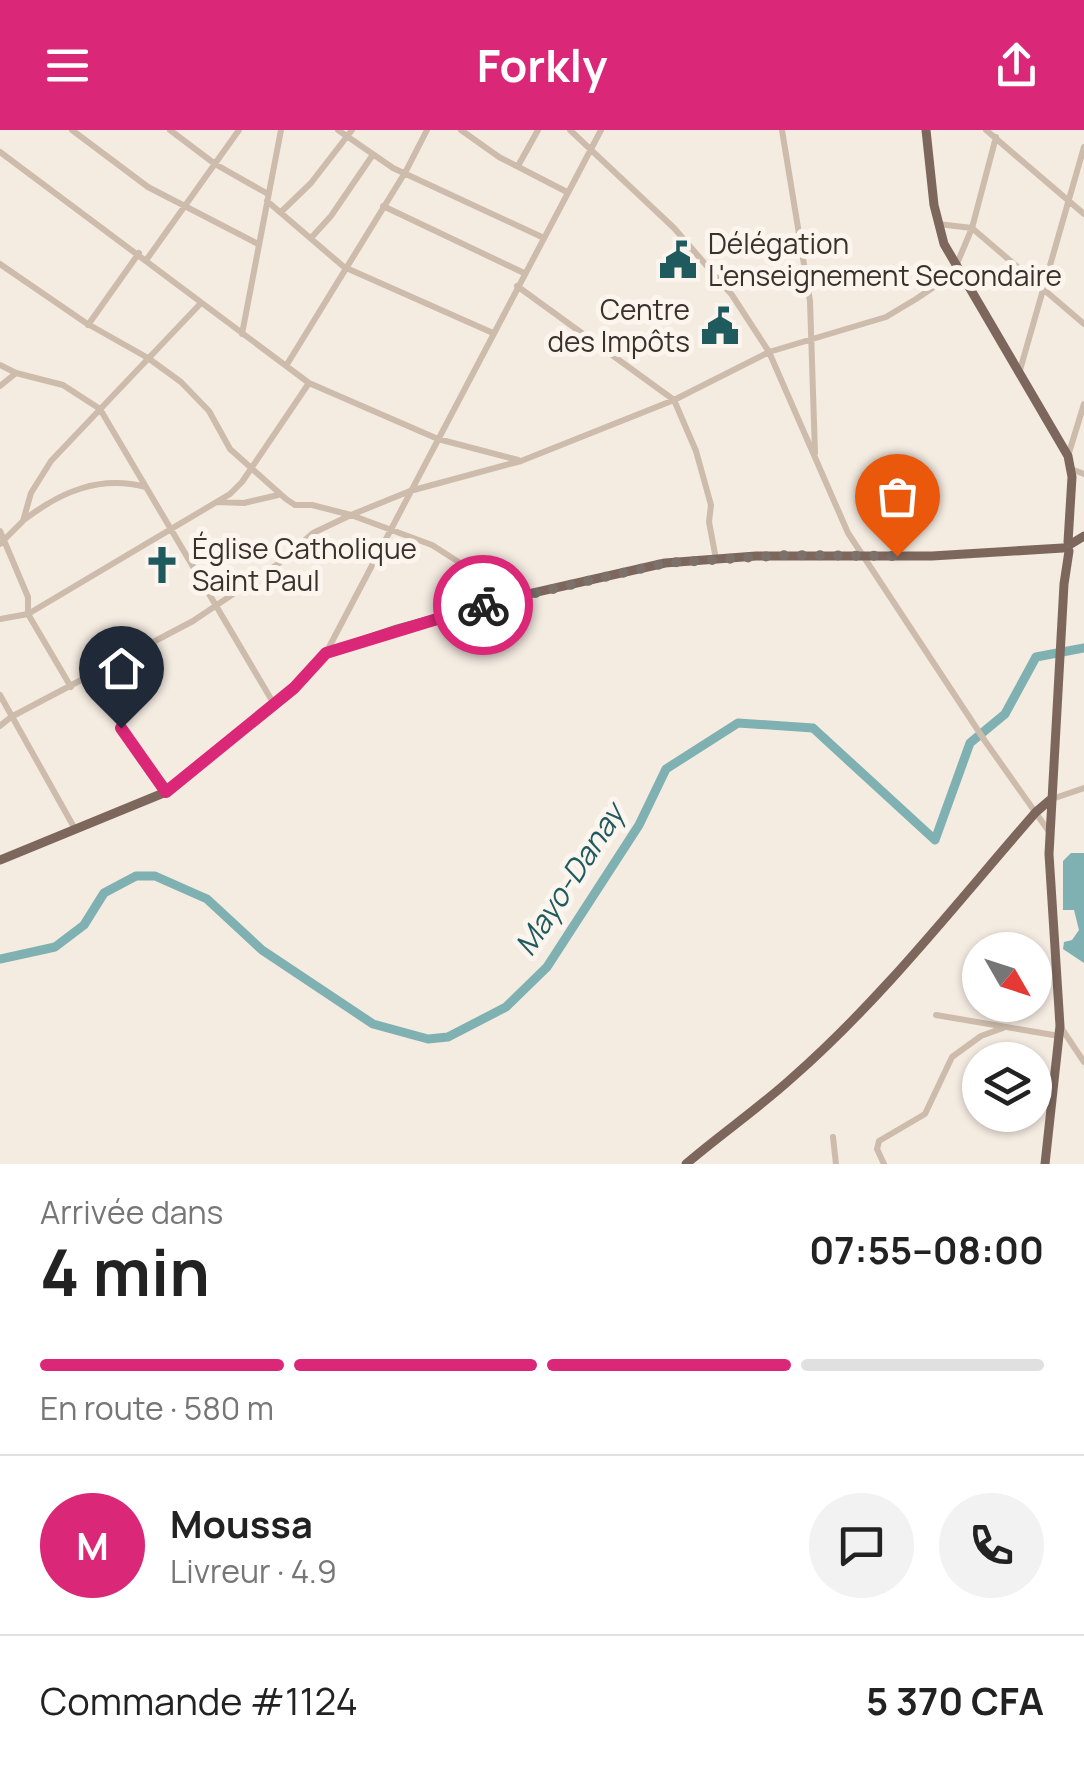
<!DOCTYPE html>
<html lang="fr">
<meta charset="utf-8">
<style>
body{margin:0;font-family:Manrope,sans-serif;background:#f2f2f2;color:#222;height:100vh;display:flex;flex-direction:column;font-size:38px;white-space:nowrap}
*{box-sizing:border-box;margin:0}
p{font-size:32px;color:#767676}
.icon{flex:none;width:55px;height:55px;fill:none;stroke:currentColor;stroke-width:2;stroke-linecap:round;stroke-linejoin:round}
.map{position:relative;height:1034px;overflow:hidden}
.panel{display:flex;flex-direction:column;background:#fff;flex:1}
.panel>*{flex:none}
.needle{width:65px;rotate:129deg}
.tools{position:absolute;left:962px;top:802px;display:grid;gap:20px}
.tools a{display:grid;place-items:center;width:90px;height:90px;border-radius:50%;background:#fff;box-shadow:0 2px 8px #0004;font-size:50px}
.pin{position:absolute;display:grid;place-items:center;width:85px;height:85px;color:#fff;margin:-102px -42px;border-radius:50% 50% 50% 0;rotate:-45deg;box-shadow:0 0 10px #0007}
.pin .icon{rotate:45deg}
.courier{position:absolute;display:grid;place-items:center;width:100px;height:100px;margin:-50px;border:8px solid #db2777;border-radius:50%;background:#fff;color:#222;box-shadow:0 2px 12px #0007}
.head em{font-style:normal;font-weight:700}
.head div{display:flex;flex-direction:column-reverse}
.head{display:flex;align-items:center;justify-content:space-between;height:170px;padding:0 40px}
h1{font-size:65px;font-weight:700;line-height:75px}
.bar{display:grid;grid-template-columns:repeat(4,1fr);gap:15px 10px;align-content:center;height:120px;padding:0 40px}
.bar i{height:12px;border-radius:8px;background:#e0e0e0}
.bar .active{background:#db2777}
.bar p{grid-column:span 4}
.line{display:flex;align-items:center;gap:25px;padding:0 40px;border-top:2px solid #e0e0e0}
.line div{flex:1}
.round{display:grid;place-items:center;flex:none;width:105px;height:105px;border-radius:52px;background:#f2f2f2}
header{display:flex;justify-content:space-between;align-items:center;height:130px;padding:0 40px;background:#db2777;color:#fff;font-size:45px;font-weight:700}
.map>svg:first-child{display:block}
.water{fill:#7fb0b2}
.lines{fill:none;stroke-linecap:round;stroke-linejoin:round}
.river{stroke:#7fb0b2;stroke-width:9}
.minor{stroke:#cdbbac;stroke-width:6}
.major{stroke:#7d675c;stroke-width:9}
.done{stroke:#7c716b;stroke-width:10;stroke-dasharray:0 18}
.route{stroke:#db2777;stroke-width:12}
.labels{text-anchor:middle;stroke-width:10;stroke-linejoin:round;paint-order:stroke}
.poi-label{font-size:28px;fill:#3b302b;stroke:#fbf5ee;text-anchor:start}
.water-label{font-size:30px;font-style:italic;fill:#1f5a5e;stroke:#fbf5ee}
</style>
<header><svg class="icon" aria-label="menu" viewBox="0 0 24 24"><path d="M4 6h16M4 12h16M4 18h16"/></svg>Forkly<svg class="icon" aria-label="share" viewBox="0 0 24 24"><path d="M12 15V3M7 8l5-5 5 5M5 13v7h14v-7"/></svg></header>
<div class="map">
<svg width="1084" height="1034" viewBox="0 0 1084 1034">
<rect width="100%" height="100%" fill="#f4ebe1"/>
<path class="water" d="M1071 723H1084V833L1063 819 1064 812 1072 810 1079 800 1074 780H1063V731Z"/>
<g class="lines">
<path class="river" d="M0 829 55 817 84 795 104 763 136 746H155L207 769 262 820 373 894 428 909 448 907 506 877 547 837 639 695 666 639 738 593 813 598 935 710 970 613 1005 584 1036 527 1084 518"/>
<path class="minor" d="M72 0 148 57 258 114
M170 0 215 34 268 64
M338 0 393 38 544 108
M461 0 499 27 567 62
M570 0 674 98 732 165 769 222 848 403 985 611 1050 703
M782 0 810 171 815 323
M986 0 1084 84
M0 22 309 253 438 309 518 330
M518 36 538 0
M267 71 344 137 493 203
M383 76 524 143
M281 82 311 53 352 0
M938 94 972 98 1084 194
M311 108 331 86 372 26
M147 129 239 0
M0 134 86 193 148 228 181 252 209 281 230 319 286 369 295 375H312L351 385 432 415 512 466
M517 156 674 270 696 321 711 375 709 392 716 429
M88 195 139 123
M242 204 281 0
M0 235 16 243 63 255 100 279 274 574
M286 236 406 41 427 0
M1020 240 1084 17
M0 256 16 243
M1068 326 1084 274
M1071 339 1084 344
M217 372 244 373 278 365
M24 390C60 362 99 345 146 357
M0 401 28 467V484L71 557
M0 414 23 391 31 363 51 331 201 173
M0 489 28 484 230 364 242 352 309 253
M327 521 601 0
M89 548 166 662
M0 565 75 699
M0 596 11 587 193 491 278 434 313 403 351 385 410 361 521 331 674 270 769 222 886 187 916 169 946 149 956 136 972 98 996 7
M1052 669 1084 658
M936 885 1059 906
M1060 896 1084 932
M833 1007 836 1034
M884 1034 877 1019 879 1011 925 984 952 927 981 906 1003 898"/>
<path class="major" d="M926 0 934 75 944 114 1068 326 1072 347 1068 412
M1071 414 1084 406
M0 730 166 662 294 557 326 523 397 499 506 469 665 433 756 426H932L1063 418
M686 1034C721 1004 759 978 793 947 883 868 958 771 1036 682L1050 670
M1045 1034 1060 896 1049 724 1064 454 1069 421"/>
</g>
<g class="lines">
<path class="done" d="M483 475 666 433 787 425 897 426"/>
<path class="route" d="M121 598 166 662 294 558 326 523 483 475"/>
</g>
<defs>
<g id="civic-bare" transform="scale(3)"><path d="M-.6-6.5H3V-4.5H.6V-3L4-1V1h2V6H-6V1h2V-1L-.6-3ZM-1.2 2.5V6h2.4V2.5Z" fill="#1f5a5e" stroke="#fbf5ee" stroke-width="2.5" paint-order="stroke"/></g>
<g id="church-bare" transform="scale(3)"><path d="M-1.2-6h2.4v3.5h3.3v2.4h-3.3V6h-2.4V-.1h-3.3v-2.4h3.3Z" fill="#1f5a5e" stroke="#fbf5ee" stroke-width="2.5" paint-order="stroke"/></g>
</defs>
<g fill-rule="evenodd">
<use href="#civic-bare" x="678" y="130"/>
<use href="#civic-bare" x="720" y="196"/>
<use href="#church-bare" x="162" y="435"/>
</g>
<g class="labels">
<g class="poi-label">
<text x="708" y="124">Délégation<tspan x="708" dy="32">L'enseignement Secondaire</tspan></text>
<text x="690" y="190" text-anchor="end">Centre<tspan x="690" dy="32">des Impôts</tspan></text>
<text x="192" y="429">Église Catholique<tspan x="192" dy="32">Saint Paul</tspan></text>
</g>
<g class="water-label">
<text transform="translate(570 750) rotate(-57)" y="10">Mayo-Danay</text>
</g>
</g>
</svg>
<div class="tools">
<a><svg class="needle" viewBox="-14 -14 28 28"><path d="M0-13l5 13h-10z" fill="#e53935"/><path d="M0 13l5-13h-10z" fill="#767676"/></svg></a>
<a><svg class="icon" aria-label="layers" viewBox="0 0 24 24"><path d="M12 4l9 5-9 5-9-5zM3 14l9 5 9-5"/></svg></a>
</div>
<div class="pin" style="left:897px;top:426px;background:#ea580c"><svg class="icon" aria-label="bag" viewBox="0 0 24 24"><path d="M5 8h14l-1 12H6zM9 8a3 3 0 0 1 6 0"/></svg></div>
<div class="pin" style="left:121px;top:598px;background:#1f2937"><svg class="icon" aria-label="home" viewBox="0 0 24 24"><path d="M3 11l9-7 9 7M6 9v11h12V9"/></svg></div>
<div class="courier" style="left:483px;top:475px"><svg class="icon" aria-label="bike" viewBox="0 0 24 24"><circle cx="6" cy="16" r="4"/><circle cx="18" cy="16" r="4"/><path d="M6 16l4-8h5l3 8M10 8l3 8H6M13 5h3"/></svg></div>
</div>
<section class="panel">
<div class="head"><div><h1>4 min</h1><p>Arrivée dans</p></div><em>07:55–08:00</em></div>
<div class="bar"><i class="active"></i><i class="active"></i><i class="active"></i><i></i><p>En route · 580 m</p></div>
<div class="line" style="height:180px"><b class="round" style="background:#db2777;color:#fff">M</b><div><b>Moussa</b><p>Livreur · 4.9</p></div><a class="round"><svg class="icon" aria-label="chat" viewBox="0 0 24 24"><path d="M4 5h16v11H9l-5 4z"/></svg></a><a class="round"><svg class="icon" aria-label="phone" viewBox="0 0 24 24"><path d="M5 4h4l2 5-3 2q2 4 5 5l2-3 5 2v4C11 20 4 13 5 4z"/></svg></a></div>
<div class="line" style="height:130px"><div>Commande #1124</div><b>5 370 CFA</b></div>
</section>
